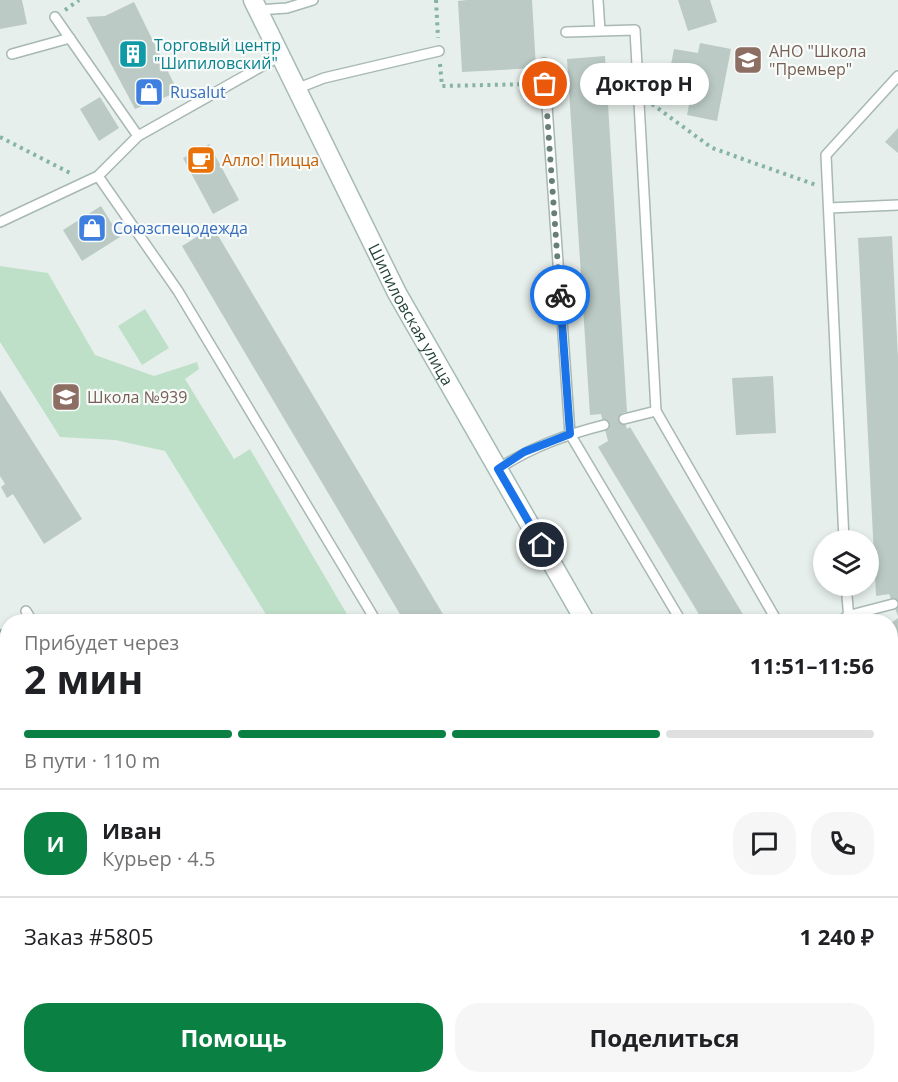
<!DOCTYPE html>
<html lang="ru">
<meta charset="utf-8">
<style>
body{margin:0;font-family:"Open Sans",sans-serif;background:#f6f6f6;color:#202124;height:100vh;display:flex;flex-direction:column;font-size:22px;white-space:nowrap}
*{box-sizing:border-box;margin:0}
p{font-size:20px;color:#757577}
.icon{flex:none;width:33px;height:33px;fill:none;stroke:currentColor;stroke-width:2;stroke-linecap:round;stroke-linejoin:round}
.map{position:relative;flex:1;overflow:hidden}
.panel{position:absolute;left:0px;top:614px;width:898px;height:470px;display:flex;flex-direction:column;background:#fff;border-radius:24px 24px 0 0;box-shadow:0 3px 9px #0003}
.panel>*{flex:none}
.fabs{position:absolute;left:813px;top:530px;display:grid;gap:12px}
.fabs a{display:grid;place-items:center;width:66px;height:66px;border-radius:50%;background:#fff;box-shadow:0 3px 9px #0003;font-size:30px}
.pin{position:absolute;display:grid;place-items:center;width:51px;height:51px;color:#fff;margin:-26px;border:3px solid #fff;border-radius:50%;box-shadow:0 2px 6px #0007}
.courier{position:absolute;display:grid;place-items:center;width:60px;height:60px;margin:-30px;border:4px solid #1a73e8;border-radius:50%;background:#fff;color:#222;box-shadow:0 2px 8px #0007}
.bubble{position:absolute;height:42px;border-radius:21px;background:#fff;box-shadow:0 3px 9px #0003;font-size:20px;font-weight:700;line-height:42px;text-align:center}
.headline em{font-style:normal;font-weight:700}
.headline div{display:flex;flex-direction:column-reverse}
.headline{display:flex;align-items:center;justify-content:space-between;height:102px;padding:0 24px}
h1{font-size:39px;font-weight:700;line-height:45px}
.bar{display:grid;grid-template-columns:repeat(4,1fr);gap:9px 6px;align-content:center;height:72px;padding:0 24px}
.bar i{height:8px;border-radius:4px;background:#e0e0e0}
.bar .current{background:#0b8043}
.bar p{grid-column:span 4}
.line{display:flex;align-items:center;gap:15px;padding:0 24px;border-top:2px solid #e0e0e0}
.line div{flex:1}
.round{display:grid;place-items:center;flex:none;width:63px;height:63px;border-radius:24px;background:#f6f6f6}
.action{display:flex;gap:12px;margin-top:auto;padding:12px 24px}
.action a{flex:1;height:69px;border-radius:24px;background:#0b8043;color:#fff;font-size:24px;font-weight:700;line-height:69px;text-align:center}
.action a+a{background:#f6f6f6;color:#202124}
.map>svg:first-child{display:block}
.green{fill:#bfe0c8}
.building{fill:#bbcac4}
.lines{fill:none;stroke-linecap:round;stroke-linejoin:round}
.lane-casing{stroke:#a8b8b2;stroke-width:12}
.secondary-casing{stroke:#a4bbb3;stroke-width:21}
.path{stroke:#86b3a5;stroke-width:4;stroke-dasharray:3 4.5;stroke-linecap:butt}
.lane{stroke:#fff;stroke-width:9}
.secondary{stroke:#fff;stroke-width:18}
.done{stroke:#687f78;stroke-width:6;stroke-dasharray:0 10.8}
.route{stroke:#1a73e8;stroke-width:8}
.labels{text-anchor:middle;stroke-width:4.5;stroke-linejoin:round;paint-order:stroke}
.culture-label{font-size:16px;fill:#0d838f;stroke:#f7fbf9;text-anchor:start}
.education-label{font-size:16px;fill:#785e54;stroke:#f7fbf9;text-anchor:start}
.shop-label{font-size:16px;fill:#366cbe;stroke:#f7fbf9;text-anchor:start}
.food-label{font-size:16px;fill:#c56008;stroke:#f7fbf9;text-anchor:start}
.street-label{font-size:16px;fill:#24423a;stroke:#f7fbf9}
</style>
<div class="map">
<svg width="898" height="1082" viewBox="0 0 898 1082">
<rect width="100%" height="100%" fill="#e6efeb"/>
<path class="green" d="M0 266 48 273 95 355 154 376 197 362 199 369 185 379 234 459 250 449 351 621H270L165 451 115 440 60 437 0 342Z
M145 309 169 348 142 365 118 326Z
M41 1076H71L72 1082H42Z
M403 1076H619L623 1082H404Z"/>
<path class="building" d="M0 0H22L27 24 0 29Z
M467 0H532L536 68 462 72 458 1Z
M678 0H710L717 22 688 31Z
M134 2 178 92 135 109 86 17 105 16Z
M700 43 731 49 717 121 687 115 689 105 664 100 674 49 698 53Z
M605 56 627 412 622 413 627 429 630 427 747 621H703L598 447 608 441 601 414 590 415 567 59Z
M100 97 119 128 99 141 80 109Z
M898 128V153L885 142Z
M209 144 239 200 213 214 183 158Z
M101 206 120 237 82 261 63 230Z
M213 227 447 621H404L235 336 182 246Z
M892 236 898 358V616L889 594 876 596 858 238Z
M773 376 776 433 736 435 732 378Z
M0 390 82 519 44 544 13 494 7 498 1 487 5 484 0 476Z
M898 618V640L891 628V623Z
M8 638V695L0 684V643Z
M898 899V946L891 934V903Z
M150 1076H185L186 1082H150Z
M673 1076H716L720 1082H677Z"/>
<g class="lines">
<g class="lane-casing">
<path id="lane" d="M598 0 600 31
M258 10 287 8 313 0
M55 17 138 136
M566 32 635 30 656 411 777 621
M12 54 70 38
M280 56 138 136 98 176 178 291 376 621
M544 63 570 434 681 621
M296 89 324 78 439 51
M829 208 898 205
M0 222 98 176
M624 419 656 411
M498 469C531 447 565 435 604 425
M844 540 826 155 898 76
M846 585 849 619
M26 611 32 621
M841 621 847 616 893 604
M891 689 898 701
M0 727 8 739
M891 836 898 832
M122 1076 123 1082
M212 1076 213 1082
M652 1076 656 1082"/>
</g>
<g class="secondary-casing">
<g id="secondary">
<path id="s1" d="M253 0 397 293 585 621"/>
<path d="M853 1076 857 1082"/>
</g>
</g>
<path class="path" d="M436 0 438 38
M65 10 79 0
M440 64 442 86 533 84
M652 104 712 148 816 185
M0 137 72 174
M0 632 8 626
M0 701 8 713
M0 846 8 845
M0 932 8 928
M302 1082 305 1076"/>
<use href="#lane" class="lane"/>
<use href="#secondary" class="secondary"/>
</g>
<g class="lines">
<path class="done" d="M545 84 560 295"/>
<path class="route" d="M542 545 498 469 524 452 570 434 560 295"/>
</g>
<defs>
<g id="building-square" transform="scale(1.5)"><rect x="-9" y="-9" width="18" height="18" rx="4" fill="#0f9aa8" stroke="#f7fbf9"/><path d="M-4-6H4V6H1V3H-1V6H-4ZM-2.5-4.3h1.7v1.8h-1.7ZM.8-4.3h1.7v1.8H.8ZM-2.5-1h1.7V.8h-1.7ZM.8-1h1.7V.8H.8Z" fill="#fff"/></g>
<g id="school-square" transform="scale(1.5)"><rect x="-9" y="-9" width="18" height="18" rx="4" fill="#8d6e63" stroke="#f7fbf9"/><path d="M0-5L7-2L0 1L-7-2ZM-4 1L0 2.5L4 1V4Q0 6-4 4Z" fill="#fff"/></g>
<g id="shop-square" transform="scale(1.5)"><rect x="-9" y="-9" width="18" height="18" rx="4" fill="#3f7fe0" stroke="#f7fbf9"/><path d="M-5-2.5h2.3a2.7 3.5 0 0 1 5.4 0H5L5.5 6h-11ZM-1.5-2.5h3a1.5 2.3 0 0 0-3 0Z" fill="#fff"/></g>
<g id="cafe-square" transform="scale(1.5)"><rect x="-9" y="-9" width="18" height="18" rx="4" fill="#e8710a" stroke="#f7fbf9"/><path d="M-5.5-4.5H6V0H3Q3 3.5 0 3.5H-2.5Q-5.5 3.5-5.5 0ZM3-3.2v2h1.7v-2ZM-6 4.5H4V6H-6Z" fill="#fff"/></g>
</defs>
<g fill-rule="evenodd">
<use href="#building-square" x="133" y="54"/>
<use href="#school-square" x="748" y="60"/>
<use href="#shop-square" x="149" y="92"/>
<use href="#cafe-square" x="201" y="160"/>
<use href="#shop-square" x="92" y="228"/>
<use href="#school-square" x="66" y="397"/>
</g>
<g class="labels">
<g class="culture-label">
<text x="154" y="51">Торговый центр<tspan x="154" dy="18">"Шипиловский"</tspan></text>
</g>
<g class="education-label">
<text x="769" y="57">АНО "Школа<tspan x="769" dy="18">"Премьер"</tspan></text>
<text x="87" y="403">Школа №939</text>
</g>
<g class="shop-label">
<text x="170" y="98">Rusalut</text>
<text x="113" y="234">Союзспецодежда</text>
</g>
<g class="food-label">
<text x="222" y="166">Алло! Пицца</text>
</g>
<g class="street-label">
<text dy="6" stroke="none"><textPath href="#s1" startOffset="352">Шипиловская улица</textPath></text>
</g>
</g>
</svg>
<div class="fabs">
<a><svg class="icon" aria-label="layers" viewBox="0 0 24 24"><path d="M12 4l9 5-9 5-9-5zM3 14l9 5 9-5"/></svg></a>
</div>
<div class="pin" style="left:545px;top:84px;background:#ea580c"><svg class="icon" aria-label="bag" viewBox="0 0 24 24"><path d="M5 8h14l-1 12H6zM9 8a3 3 0 0 1 6 0"/></svg></div>
<div class="pin" style="left:542px;top:545px;background:#1f2937"><svg class="icon" aria-label="home" viewBox="0 0 24 24"><path d="M3 11l9-7 9 7M6 9v11h12V9"/></svg></div>
<div class="courier" style="left:560px;top:295px"><svg class="icon" aria-label="bike" viewBox="0 0 24 24"><circle cx="6" cy="16" r="4"/><circle cx="18" cy="16" r="4"/><path d="M6 16l4-8h5l3 8M10 8l3 8H6M13 5h3"/></svg></div>
<div class="bubble" style="left:580px;top:63px;width:129px">Доктор Н</div>
<section class="panel">
<div class="headline"><div><h1>2 мин</h1><p>Прибудет через</p></div><em>11:51–11:56</em></div>
<div class="bar"><i class="current"></i><i class="current"></i><i class="current"></i><i></i><p>В пути · 110 m</p></div>
<div class="line" style="height:108px"><b class="round" style="background:#0b8043;color:#fff">И</b><div><b>Иван</b><p>Курьер · 4.5</p></div><a class="round"><svg class="icon" aria-label="chat" viewBox="0 0 24 24"><path d="M4 5h16v11H9l-5 4z"/></svg></a><a class="round"><svg class="icon" aria-label="phone" viewBox="0 0 24 24"><path d="M5 4h4l2 5-3 2q2 4 5 5l2-3 5 2v4C11 20 4 13 5 4z"/></svg></a></div>
<div class="line" style="height:78px"><div>Заказ #5805</div><b>1 240 ₽</b></div>
<div class="action"><a>Помощь</a><a>Поделиться</a></div>
</section>
</div>
